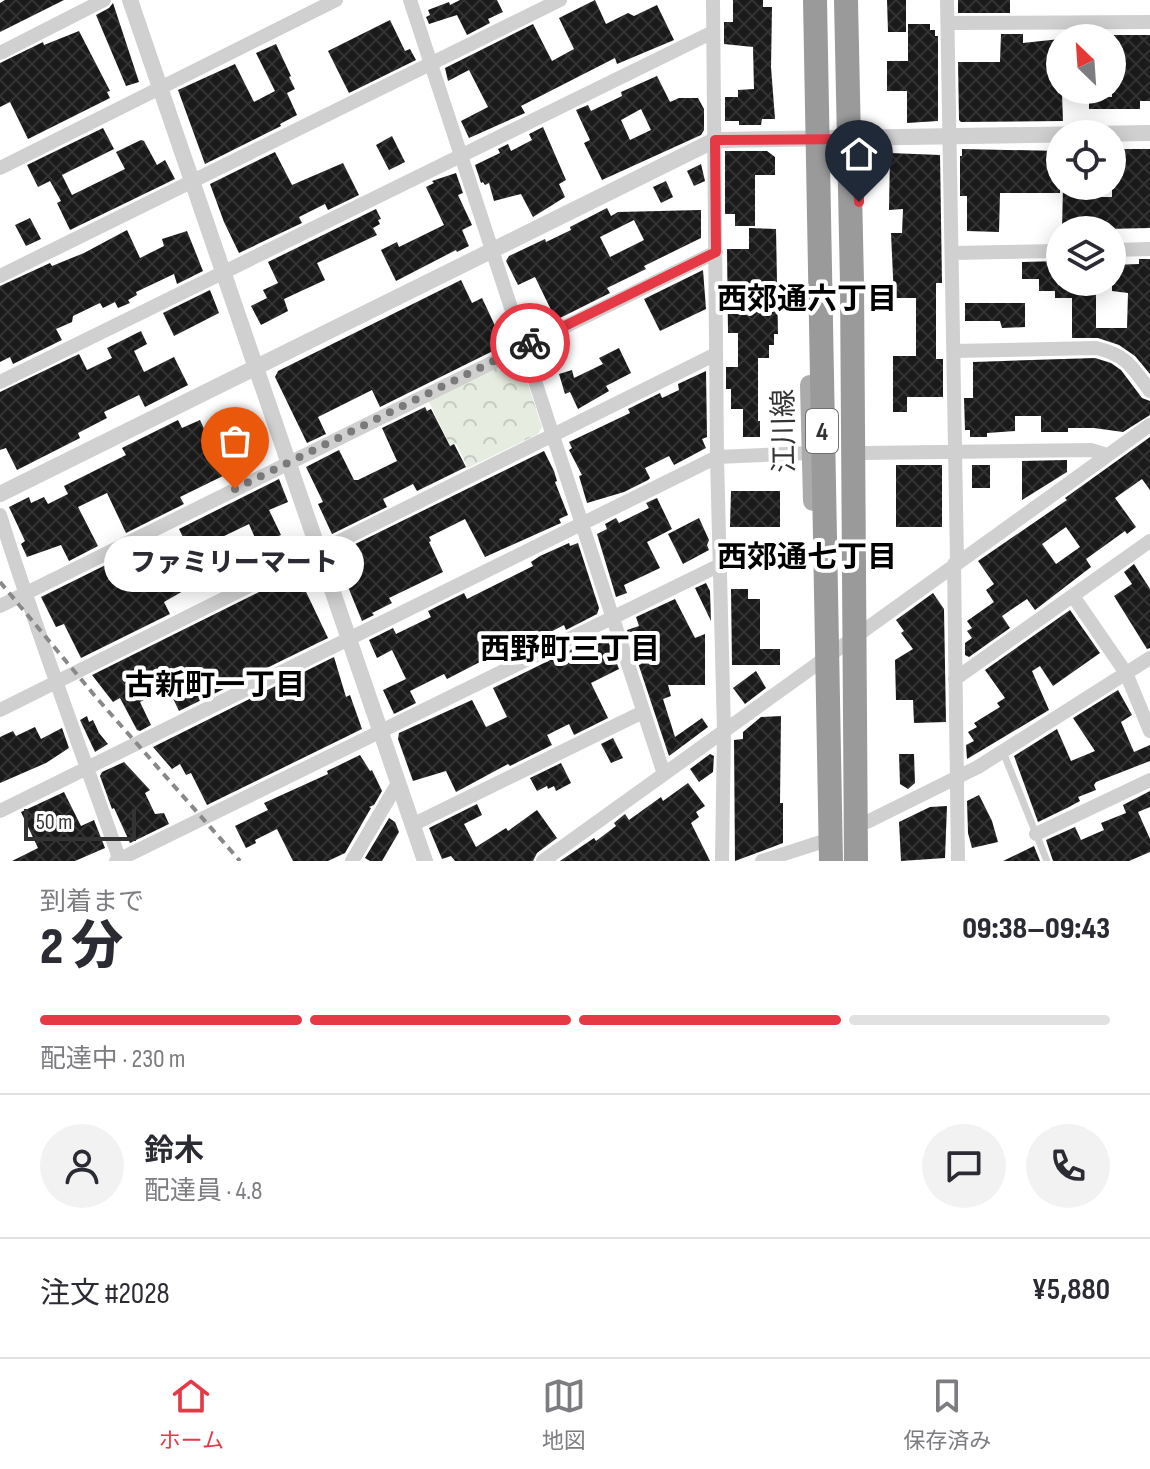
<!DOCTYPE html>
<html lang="ja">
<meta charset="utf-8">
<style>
body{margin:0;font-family:"Sofia Sans Condensed","Noto Sans JP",sans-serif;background:#f2f2f3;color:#2b2b33;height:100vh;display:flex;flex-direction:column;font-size:30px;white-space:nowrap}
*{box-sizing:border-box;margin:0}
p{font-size:26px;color:#7c7c81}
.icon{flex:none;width:44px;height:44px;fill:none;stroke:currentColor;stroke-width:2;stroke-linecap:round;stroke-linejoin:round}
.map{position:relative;height:861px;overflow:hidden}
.sheet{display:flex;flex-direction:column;background:#fff;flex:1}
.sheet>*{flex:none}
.needle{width:52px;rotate:335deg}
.fabs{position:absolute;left:1046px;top:24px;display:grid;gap:16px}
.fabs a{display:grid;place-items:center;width:80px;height:80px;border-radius:50%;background:#fff;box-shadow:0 4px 20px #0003;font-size:40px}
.scale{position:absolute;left:24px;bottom:20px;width:112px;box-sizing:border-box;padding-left:8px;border:4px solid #333;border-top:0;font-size:22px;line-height:28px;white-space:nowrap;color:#333;-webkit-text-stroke:6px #fff;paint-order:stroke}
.pin{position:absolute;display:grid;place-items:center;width:68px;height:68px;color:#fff;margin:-82px -34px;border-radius:50% 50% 50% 0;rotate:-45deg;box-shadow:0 0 8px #0007}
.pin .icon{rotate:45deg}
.courier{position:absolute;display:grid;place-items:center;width:80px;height:80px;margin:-40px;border:6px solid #e63946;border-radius:50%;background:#fff;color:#222;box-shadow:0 2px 10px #0007}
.bubble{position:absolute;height:56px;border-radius:28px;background:#fff;box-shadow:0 4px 20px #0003;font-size:26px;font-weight:800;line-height:56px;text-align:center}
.headline em{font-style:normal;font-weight:800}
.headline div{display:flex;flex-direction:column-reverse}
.headline{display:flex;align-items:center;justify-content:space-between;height:136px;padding:0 40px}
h1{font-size:52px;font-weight:800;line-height:60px}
.bar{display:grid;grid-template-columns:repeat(4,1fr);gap:12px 8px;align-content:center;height:96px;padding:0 40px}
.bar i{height:10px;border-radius:6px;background:#e1e1e2}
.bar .on{background:#e63946}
.bar p{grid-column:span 4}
.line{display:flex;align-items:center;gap:20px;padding:0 40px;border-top:2px solid #e1e1e2}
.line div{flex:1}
.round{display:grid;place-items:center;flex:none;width:84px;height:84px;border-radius:42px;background:#f2f2f3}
.dock{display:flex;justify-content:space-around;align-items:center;height:112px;border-top:2px solid #e1e1e2;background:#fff;font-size:22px;color:#7c7c81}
.dock a{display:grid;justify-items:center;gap:4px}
.dock .on{color:#e63946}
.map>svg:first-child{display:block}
.park{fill:url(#park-crowns)}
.building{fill:url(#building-cross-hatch);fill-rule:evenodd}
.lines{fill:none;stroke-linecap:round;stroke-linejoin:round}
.service{stroke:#d0d0d0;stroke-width:7}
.minor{stroke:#d0d0d0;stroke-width:14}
.tertiary{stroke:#d0d0d0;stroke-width:16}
.primary{stroke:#ababab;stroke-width:20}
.motorway{stroke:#9a9a9a;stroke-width:24}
.rail{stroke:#888;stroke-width:4;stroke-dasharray:8 6;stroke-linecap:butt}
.done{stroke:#7a7a7a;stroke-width:8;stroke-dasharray:0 14.4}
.route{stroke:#e63946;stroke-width:10}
.labels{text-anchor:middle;stroke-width:8;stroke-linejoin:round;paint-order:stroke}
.shield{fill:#fff;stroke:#707070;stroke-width:2}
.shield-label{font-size:26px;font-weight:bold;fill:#333}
.street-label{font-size:28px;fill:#333;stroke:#fff}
.neighbourhood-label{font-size:30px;font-weight:bold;fill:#000;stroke:#fff}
</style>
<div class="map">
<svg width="1150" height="861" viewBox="0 0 1150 861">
<defs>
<pattern id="park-crowns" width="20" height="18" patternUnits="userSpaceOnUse" patternTransform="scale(2)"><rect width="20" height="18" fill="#e6ecdf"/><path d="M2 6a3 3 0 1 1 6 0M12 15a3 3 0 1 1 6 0" fill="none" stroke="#c6cbc0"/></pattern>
<pattern id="building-cross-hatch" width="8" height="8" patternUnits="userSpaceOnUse" patternTransform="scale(2)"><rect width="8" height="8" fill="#1a1a1a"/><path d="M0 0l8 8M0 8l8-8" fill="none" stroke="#333"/></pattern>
</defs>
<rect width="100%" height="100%" fill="#fff"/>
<path class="park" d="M515 358 520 360 542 427 538 434 468 468 456 443 450 445 428 400Z"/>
<path class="building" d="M5 0H64L0 32V3Z
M460 0H497L503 12 488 19 490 23 467 35 457 15 429 24 426 17 430 15 428 10 449 2 450 5Z
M595 0 606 24 628 13 634 16 657 5 674 40 617 64 615 58 521 106 525 113 469 138 461 121 488 107 469 70 448 81 445 68 533 24 552 61 574 49 559 18Z
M733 0H763V7H772L771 67 775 119H762L761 125H739V121H725V97H738V90L754 89 753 47 724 44V22H733Z
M887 0H906V32H888Z
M958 0H1010V13H958Z
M113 3 139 82 126 86 96 15 109 8Z
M390 20 405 51 410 49 416 60 349 93 328 51Z
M908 24H930V30H935V36H938V121L907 123V91H887V61H908Z
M79 31 110 91 107 92 110 98 28 139 10 102 0 107V63L43 42 44 45Z
M1001 34H1023V43L1060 39 1063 121 961 122 959 120 958 62H1000Z
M1112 35H1150V101H1140V109H1089V97H1112Z
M276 44 291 76 289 77 295 89 287 93 297 115 280 124 281 126 205 164 178 90 235 64 254 102 275 91 256 53Z
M657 76 670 102 679 98H698L704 109V130L701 135 602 180 584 143 590 140 576 110 588 105 591 111 622 96 621 92ZM641 109 651 130 630 140 621 120Z
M543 127 566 180 559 184 565 197 533 217 521 194 494 201 489 183 485 185 483 182 481 183 475 165 500 153 498 149 508 144 511 151 532 140 529 134Z
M103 128 114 149 62 175 72 195 125 169 116 152 141 140 144 141 157 165 165 160 175 179 70 230 57 203 61 201 50 181 38 187 27 165Z
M392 136 405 162 389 170 376 145Z
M962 149 1060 151V193H1000L999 232 967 231V196H960V156H962Z
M1112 149H1150V228L1062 230 1063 186H1077V197H1112Z
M725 151H767L775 157V175H755V226H735V214H725Z
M275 152 292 185 343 163 359 195 328 210 325 204 299 217 302 223 239 253 224 222 210 184Z
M890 153 940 155 942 283H936V359H943V397H907V412H893V356H916V298H894L891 233H902L903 209 889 210Z
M701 164 705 181 694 186 687 171Z
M456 173 463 193 458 195 472 225 462 230 469 246 457 252 456 250 396 281 381 250 397 242 399 247 444 225 426 187 434 183 432 181Z
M666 181 673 197 661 203 653 187Z
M607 208 611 216 618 212 701 210V238L644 266 646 269 607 288 610 293 556 320 535 277 518 285 506 261 509 256 545 239 546 242 571 230 570 227ZM634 220 644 240 610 257 600 237Z
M376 209 381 219 378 220 380 224 373 228 377 235 317 263 325 280 284 299 288 311 261 325 251 306 267 298 263 290 278 283 268 262Z
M30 218 41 239 26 246 15 225Z
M749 228 776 229 778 334H774V345H769V358H758V421H760V437H743V409H731V389H726V367H738V333H728L727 249H749Z
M127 230 140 258 164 246 162 239 187 231 203 271 177 284 174 274 136 292 137 295 128 300 130 303 118 308 115 302 103 308 100 303 73 316 72 322 56 329 62 340 13 364 10 357 0 362V286L50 263 52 266 84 253Z
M1139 259H1150V374L1135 356 1119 345 1098 338H1072V298H1055V291H1039V279H1022V262L1060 261V282H1096V328H1127L1128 293 1112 291V265L1139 264Z
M703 270 706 309 660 331 644 299Z
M461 280 472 303 482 298 497 330 501 328 509 343 380 407 372 390 318 417 326 434 307 443 275 377 278 371Z
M210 290 219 313 174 336 163 313Z
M965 303H1025V327L1002 328 1000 321H965Z
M141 331 147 344 134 351 144 372 174 357 188 385 145 407 139 395 104 412 107 418 78 433 80 438 17 470 6 448 0 450V392L79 354 87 370 112 358 107 348Z
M619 348 631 373 606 386 609 391 578 409 570 392 565 394 559 374 572 370 574 378 603 364 599 358Z
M1095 358 1111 363 1121 370 1142 398 1150 401V415L1123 432 1094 428H1068V432H1041V416H1015V431L987 433V437H970V430H965L964 398H973V362Z
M706 371 707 437 702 439 706 448 674 465 669 456 645 468 650 478 648 480 624 492 587 503 579 476 582 475 569 450 572 448 569 442 630 413 628 409 660 393 662 398 679 390 678 384Z
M425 407 427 411 431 409 450 446 454 444 466 467 417 491 413 484 383 499 387 507 332 534 318 504 323 502 306 467 339 450 354 480H358L397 461 382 428Z
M178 420 182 428 200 420 211 444 231 434 249 470 232 479 229 473 180 497 184 504 126 533 107 493 78 507 98 546 69 561 61 545 27 557 21 544 25 541 9 507 29 497 31 503 44 497 48 504 68 494 64 486 126 455 122 448Z
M1150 437V490L1142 479 1115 498 1136 527 1127 534 1125 531 1086 559 1091 567 1035 610 1027 599 1002 616 1010 628 969 657 965 655V643L972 638 967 631 972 628 967 621 994 602 986 590 994 584 978 561 1067 500 1065 498ZM1066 527 1080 547 1056 564 1042 544Z
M544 451 554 471 557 481 555 482 568 515 559 519 561 523 485 557 465 519 429 537 431 541 429 542 443 572 389 598 392 603 372 613 374 615 362 621 346 582 351 580 337 553Z
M1067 460V472L1022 500V461Z
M896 465H942V527H896Z
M972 465H990V488H972Z
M279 479 288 502 269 510 281 535 258 545 249 524 220 538 225 547 219 550 224 561 207 569 208 572 187 582 190 587 164 602 170 614 81 658 64 624 56 627 41 597 142 547 159 580 195 562 179 529Z
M731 491H780V527H730Z
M657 498 672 529 647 542 660 568 624 585 627 593 616 597 597 534 607 529 605 524 616 518 619 523 649 508 646 503Z
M699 518 709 540 707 545 709 550 683 564 668 534Z
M569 543 570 546 578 543 599 608 597 614 566 630 564 625 537 639 534 634 447 679 444 674 410 691 416 703 394 714 383 690 406 679 392 650 377 658 369 640 393 628 396 634 431 617 428 611 464 593 467 599 533 566 531 562 540 556Z
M1134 564 1150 589V648L1147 649 1114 596 1132 584 1124 572Z
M297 573 328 638 179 711 168 688 140 702 151 725 140 731 137 730 120 698 113 702 92 675Z
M706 583 710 591 711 621 695 588Z
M731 589H748V599H760V649H780V665H732Z
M933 593 944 609 946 722 914 723 913 700H896L895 660 913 649 901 633 904 631 896 620Z
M675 599 695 638 705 634V685H668L671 696 663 699 675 737 702 718 708 727 669 756 627 630 639 626 636 617Z
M1070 610 1100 653 1053 686 1040 666 1032 671 1049 710 967 759 966 745 974 741 968 732 977 727 974 723 1000 707 997 703 1005 698 985 670Z
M605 633 619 669 591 683 608 718 574 735 569 724 547 735 552 745 510 766 508 764 456 792 446 771 413 781 398 739 399 733 472 700 486 727 507 717 493 688Z
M334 657 346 697 350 695 362 729 207 805 191 773 186 775 180 764 172 769 153 747Z
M756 671 766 688 745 704 733 688Z
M1118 690 1132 715 1121 722 1134 752 1150 745V761L1096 782 1094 785 1096 790 1078 797 1080 801 1067 808 1038 822 1014 756 1057 729 1071 761 1095 751 1073 718Z
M87 716 89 722 93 720 99 733 108 744 95 752 80 720Z
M781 716 780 803H783V843L735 861 734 740 743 739V732L761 717Z
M35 727 41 739 62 728 69 748 46 763 0 783V737L13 731 16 736Z
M613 738 623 758 611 763 601 744Z
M710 754 714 756 713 772 699 782 690 769Z
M899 754H914L915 783 908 789 900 784Z
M360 755 370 771 372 770 382 791 374 805 369 807 371 808 345 853 328 861H293L277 829 255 840 256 843 246 848 235 826 268 810 264 803 328 774 327 771Z
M124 762 150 790 145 793 155 814 164 813 169 824 130 843 114 808 112 809 100 776 102 772Z
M561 763 571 783 556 791 554 786 548 789 547 786 537 791 530 778Z
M688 783 705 806 696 812 699 817 691 823 710 861H560L594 838 596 841 616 826 614 823 625 814 629 820 661 797 663 801Z
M1150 791V807L1138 812 1150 839V852L1129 861H1053L1046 840 1075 827 1081 840 1104 830 1101 823 1126 813 1123 805Z
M64 792 81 826 94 820 105 848 75 861H12L38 848 21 812Z
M979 795 992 821 998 842 972 848 968 833 967 801Z
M477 804 482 815 464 824 476 847 506 828 508 831 537 810 557 838 537 853 533 861H455L451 856 442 859 429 828Z
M947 806 945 858 901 861 899 822 930 807Z
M389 818 395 822 399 832 382 861H370L365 858Z
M1034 846 1040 861H1003Z"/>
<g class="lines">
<path class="service" d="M1003 752 1047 861"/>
<path class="minor" d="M410 0 664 774
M713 0 717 457 724 731 722 861
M947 0 957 561
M948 23 1150 22
M0 53 104 0
M0 168 336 0
M1112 250 1150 249
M952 253 1060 251
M0 276 560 0
M954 351 1096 348C1127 355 1132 367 1150 391
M0 382 713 32
M864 453 1091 450 1107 455
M0 515C36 631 80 746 120 861
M954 564 958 861
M1073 596 1126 673 1150 731
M0 606 716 252
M955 679 1150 541
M0 710 716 354
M0 811 717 457 811 453
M867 822 978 767 1150 658
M412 825 643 712
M1036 834 1150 780
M116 861 720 565
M352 861 398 783
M543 861 1150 425
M762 861 821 842"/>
<path class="tertiary" d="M130 0 425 861
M0 494 715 140 1150 133"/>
<path class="primary" d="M810 385 813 501"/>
<path class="motorway" d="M815 0 831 861
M846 0 852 283 856 861"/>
<path class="rail" d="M0 582 95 696 240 861"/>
</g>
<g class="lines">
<path class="done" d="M235 489 530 343"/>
<path class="route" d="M530 343 716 252 715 140 858 139 859 202"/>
</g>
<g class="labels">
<rect class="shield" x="806" y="409" width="32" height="44" rx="6"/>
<g class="shield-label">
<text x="822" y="440">4</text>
</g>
<g class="street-label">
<text transform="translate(783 431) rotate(-91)" y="10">江川線</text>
</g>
<g class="neighbourhood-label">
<text x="807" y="309">西郊通六丁目</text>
<text x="807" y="567">西郊通七丁目</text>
<text x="570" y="659">西野町三丁目</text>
<text x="215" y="695">古新町一丁目</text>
</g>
</g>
</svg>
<div class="fabs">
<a><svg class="needle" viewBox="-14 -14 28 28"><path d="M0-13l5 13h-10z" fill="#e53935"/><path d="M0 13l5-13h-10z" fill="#7c7c81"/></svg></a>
<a><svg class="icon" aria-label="locate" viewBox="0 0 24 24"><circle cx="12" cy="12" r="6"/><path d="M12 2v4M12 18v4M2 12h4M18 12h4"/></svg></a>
<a><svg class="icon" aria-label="layers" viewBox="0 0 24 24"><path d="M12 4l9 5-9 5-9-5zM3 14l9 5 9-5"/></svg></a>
</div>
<div class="scale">50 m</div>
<div class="pin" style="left:235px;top:489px;background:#ea580c"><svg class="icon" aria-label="bag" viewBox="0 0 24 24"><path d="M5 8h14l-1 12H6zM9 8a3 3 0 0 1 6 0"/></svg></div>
<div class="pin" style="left:859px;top:202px;background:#1f2937"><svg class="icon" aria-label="home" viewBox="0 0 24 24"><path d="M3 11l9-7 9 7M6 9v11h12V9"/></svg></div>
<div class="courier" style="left:530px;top:343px"><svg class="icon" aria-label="bike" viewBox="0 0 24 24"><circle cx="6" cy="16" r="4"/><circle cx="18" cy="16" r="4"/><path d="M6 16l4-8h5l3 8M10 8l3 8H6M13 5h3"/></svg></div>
<div class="bubble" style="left:104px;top:536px;width:260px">ファミリーマート</div>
</div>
<section class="sheet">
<div class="headline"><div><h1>2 分</h1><p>到着まで</p></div><em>09:38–09:43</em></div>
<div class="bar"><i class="on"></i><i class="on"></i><i class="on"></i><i></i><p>配達中 · 230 m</p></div>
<div class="line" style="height:144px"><a class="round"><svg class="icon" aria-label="person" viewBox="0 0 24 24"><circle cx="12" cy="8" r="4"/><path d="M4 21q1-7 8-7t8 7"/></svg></a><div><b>鈴木</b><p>配達員 · 4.8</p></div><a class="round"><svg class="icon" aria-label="chat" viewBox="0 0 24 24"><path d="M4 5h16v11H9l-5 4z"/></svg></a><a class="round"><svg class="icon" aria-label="phone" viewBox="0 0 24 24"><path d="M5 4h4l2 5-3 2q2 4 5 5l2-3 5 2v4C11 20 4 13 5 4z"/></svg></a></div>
<div class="line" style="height:104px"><div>注文 #2028</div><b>¥5,880</b></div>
</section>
<nav class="dock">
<a class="on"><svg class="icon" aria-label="home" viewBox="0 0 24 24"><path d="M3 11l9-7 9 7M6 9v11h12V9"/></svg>ホーム</a>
<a><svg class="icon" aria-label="map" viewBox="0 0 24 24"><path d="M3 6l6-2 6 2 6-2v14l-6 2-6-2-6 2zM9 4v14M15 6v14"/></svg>地図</a>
<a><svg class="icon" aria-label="saved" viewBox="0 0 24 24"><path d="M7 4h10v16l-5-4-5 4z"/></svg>保存済み</a>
</nav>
